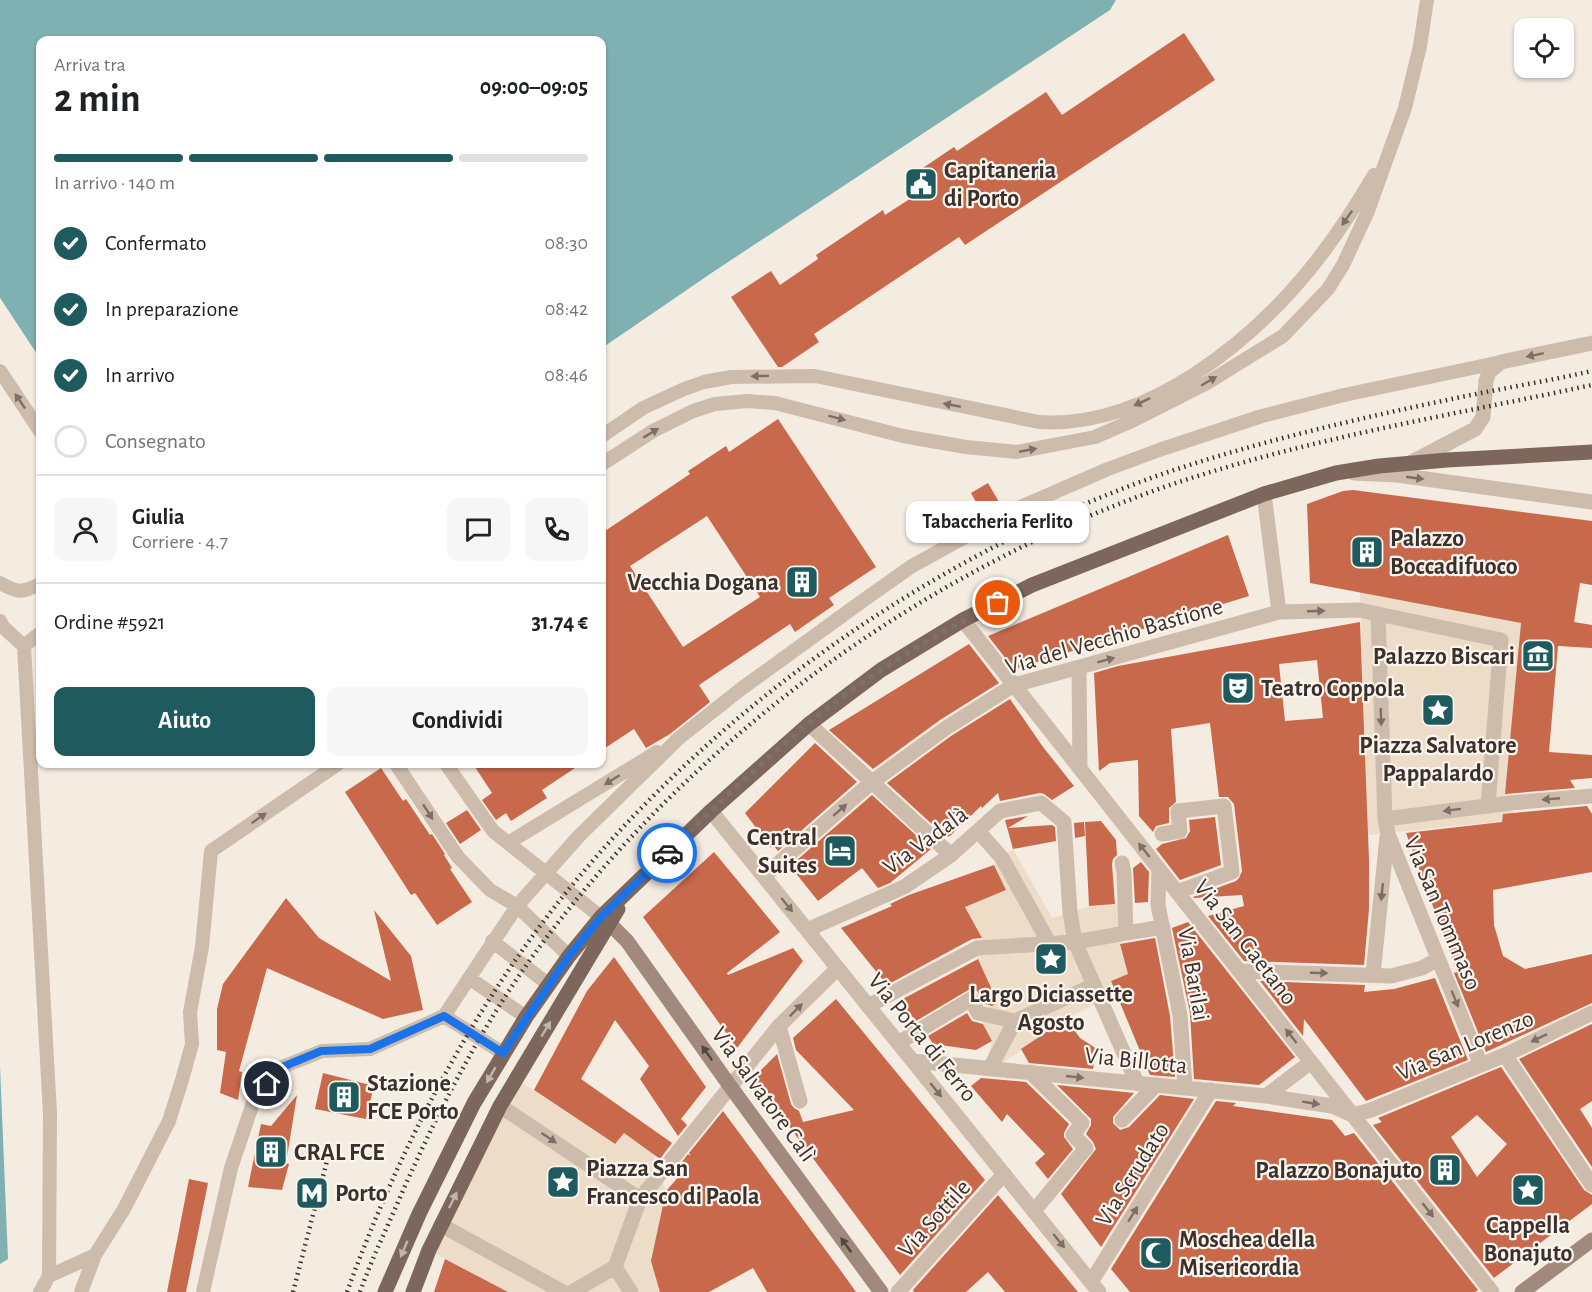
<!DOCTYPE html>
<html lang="it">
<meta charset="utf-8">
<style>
body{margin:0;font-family:"Alegreya Sans",sans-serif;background:#f6f6f6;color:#202124;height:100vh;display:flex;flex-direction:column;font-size:22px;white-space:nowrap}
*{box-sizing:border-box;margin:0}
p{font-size:20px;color:#757577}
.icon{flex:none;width:33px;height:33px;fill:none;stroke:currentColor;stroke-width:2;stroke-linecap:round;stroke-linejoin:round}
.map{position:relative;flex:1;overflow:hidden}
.panel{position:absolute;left:36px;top:36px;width:570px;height:732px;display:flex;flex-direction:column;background:#fff;border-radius:12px;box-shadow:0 2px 4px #0004}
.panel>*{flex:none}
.tools{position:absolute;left:1514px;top:18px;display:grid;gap:12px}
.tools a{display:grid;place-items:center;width:60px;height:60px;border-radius:12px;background:#fff;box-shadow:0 2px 4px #0004;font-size:30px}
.pin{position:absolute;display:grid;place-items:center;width:51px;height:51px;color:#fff;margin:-26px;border:3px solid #fff;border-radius:50%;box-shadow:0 2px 6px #0007}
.courier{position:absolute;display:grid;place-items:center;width:60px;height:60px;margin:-30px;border:4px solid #1a73e8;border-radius:50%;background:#fff;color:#222;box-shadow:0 2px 8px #0007}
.bubble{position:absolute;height:42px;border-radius:12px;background:#fff;box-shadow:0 2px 4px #0004;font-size:20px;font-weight:600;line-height:42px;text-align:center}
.overview em{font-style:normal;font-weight:600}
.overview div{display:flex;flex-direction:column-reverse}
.overview{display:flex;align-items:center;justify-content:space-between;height:102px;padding:0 18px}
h1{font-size:39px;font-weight:600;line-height:45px}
.bar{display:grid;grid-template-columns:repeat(4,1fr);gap:9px 6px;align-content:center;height:72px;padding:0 18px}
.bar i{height:8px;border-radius:4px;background:#e0e0e0}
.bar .current{background:#1f5a5e}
.bar p{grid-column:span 4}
.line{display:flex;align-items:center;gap:15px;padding:0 18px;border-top:2px solid #e0e0e0}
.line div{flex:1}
.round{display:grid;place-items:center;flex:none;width:63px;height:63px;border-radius:12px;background:#f6f6f6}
ol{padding:0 18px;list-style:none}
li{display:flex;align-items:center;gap:18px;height:66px}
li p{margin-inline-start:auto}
li .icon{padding:6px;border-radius:50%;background:#1f5a5e;color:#fff;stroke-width:4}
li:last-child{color:#757577}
li i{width:33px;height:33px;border:3px solid #e0e0e0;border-radius:50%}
.cta{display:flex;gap:12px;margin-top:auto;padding:12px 18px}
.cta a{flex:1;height:69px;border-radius:12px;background:#1f5a5e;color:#fff;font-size:24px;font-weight:600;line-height:69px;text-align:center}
.cta a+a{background:#f6f6f6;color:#202124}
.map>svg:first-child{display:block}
.plaza{fill:#ecdcc8}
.water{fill:#7fb0b2}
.pier{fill:#f4ebe1}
.building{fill:#c8694b;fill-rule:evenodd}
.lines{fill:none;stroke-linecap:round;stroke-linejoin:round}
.service{stroke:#cdbbac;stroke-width:14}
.pedestrian{stroke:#cdbbac;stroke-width:15}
.minor{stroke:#cdbbac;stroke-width:15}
.secondary{stroke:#a18a7d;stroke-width:15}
.primary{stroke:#7d675c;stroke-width:15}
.rail{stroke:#3b302b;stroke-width:4.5;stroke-dasharray:1.5 4.5;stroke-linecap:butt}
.oneway{fill:#7d6f65}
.oneway2{fill:#c2b5ac}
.oneway3{fill:#544640}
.done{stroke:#7c716b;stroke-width:6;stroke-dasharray:0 10.8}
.route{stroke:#1a73e8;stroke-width:8}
.labels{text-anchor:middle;stroke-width:4.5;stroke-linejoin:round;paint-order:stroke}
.poi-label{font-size:24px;font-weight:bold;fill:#3b302b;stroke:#fbf5ee;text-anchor:start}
.street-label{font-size:24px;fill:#3b302b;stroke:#fbf5ee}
</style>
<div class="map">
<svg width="1592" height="1292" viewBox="0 0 1592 1292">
<rect width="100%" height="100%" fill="#f4ebe1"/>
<path class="plaza" d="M1360 592 1520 622V638L1506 786 1515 820 1368 835Z
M1013 849 1052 918 1091 906 1118 904 1119 941 1128 974 1110 981 1116 993 1066 1019 994 1069 985 1068 992 1041 978 1013 998 1002 976 955 982 938 966 907 1006 890 994 864Z
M516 1079 614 1144 624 1133 653 1154 666 1191 660 1292H508L429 1250Z"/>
<path class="water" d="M0 0H1116L1110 10 713 272 602 348V40H40V359L0 298Z
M0 1066 8 1259 0 1264Z"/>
<path class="pier" d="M0 298 40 359V362L0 303Z"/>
<path class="building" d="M1184 33 1215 80 965 245 959 237 814 334 819 342 782 367H778L731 297 771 271 780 285 818 259 816 255 883 210 885 215 922 191 911 176 954 147 957 151 1046 92 1062 115Z
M778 419 876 567 829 598 834 605 795 632 790 624 699 685 710 702 670 734 646 748 634 729 602 750V533L690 474 688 471 726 446 729 452ZM707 516 760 597 683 647 630 566Z
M988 483 999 502 981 511 971 493Z
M1353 490 1592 521V585L1580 583 1574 622 1592 625V648L1558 646 1549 752 1592 755V778L1570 780 1575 788 1505 794 1521 623 1310 583 1307 504 1343 491Z
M1228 535 1249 596 1014 669 988 636Z
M1360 622 1369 860V909L1364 965 1244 961 1208 916 1244 906 1242 895 1194 898 1193 897 1236 881 1239 878 1242 871 1234 804 1228 797H1219L1210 723 1171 729 1176 802 1169 808V823L1156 826 1153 832 1139 816 1138 760 1110 763 1099 771 1094 673 1118 666ZM1317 660 1323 718 1285 721 1279 664Z
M969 644 999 683 940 720 873 769 829 730Z
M1010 699 1043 747 1074 786 1052 800 1044 794 1040 793 1000 801 998 793 982 808 981 806 950 836 946 837 887 783 951 736Z
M815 743 857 782 778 851 773 845 771 848 745 813Z
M473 764H581L542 790 547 798 511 821 506 813 496 820 482 800 492 793Z
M381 768 403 801 406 799 430 835 432 834 445 854 444 855 452 868 450 869 472 902 437 925 415 893 411 895 345 792Z
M872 795 931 849 890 883 878 888 862 868 818 901 790 866Z
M1587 806 1592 814V872L1493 890 1494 925 1503 956 1525 969 1592 954V1003L1486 1052 1454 973 1457 972 1406 833 1502 822 1503 814Z
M467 810 481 830 460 844 446 823Z
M1028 816 1008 828 1052 825 1055 827 1056 841 1013 849 1005 820Z
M1215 817 1221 865 1180 880 1156 849 1162 844 1186 838 1190 831 1189 820Z
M1101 821 1116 840 1117 855 1113 859 1112 864 1115 904 1089 906 1085 822Z
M1084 822 1085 836 1075 838 1074 823Z
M714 852 780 932 727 973 728 975 793 948 803 961 737 1048 643 917Z
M1141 862 1149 872 1148 902 1135 903 1133 868Z
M994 865 1006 890 965 907 982 938 972 939 887 985 841 928 892 906 890 904 909 895Z
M286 898 319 938 391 981 374 910 411 956 423 1010 383 1019 267 968 239 1071 242 1072 238 1100 220 1093 226 1052 217 1050V1009L223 984Z
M1188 922 1295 1057 1259 1085 1194 1079 1190 1013 1172 928Z
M1155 938 1170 1016 1175 1077 1150 1075 1111 981 1128 974 1120 944Z
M614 957 706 1087 681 1119 687 1125 678 1136 640 1079 649 1066 615 1020 581 1079 672 1143 660 1159 624 1133 615 1144 534 1090 587 991Z
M978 959 998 1003 992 1006 985 1004 977 991 970 989 916 1021 899 1001Z
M1435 978 1468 1060 1366 1101 1304 1019 1303 1036 1260 981 1365 985 1364 992 1394 989Z
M836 999 985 1180 900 1275 753 1078 777 1054 791 1104 794 1108 799 1111 803 1122 854 1110 796 1050 793 1038Z
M967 1013 972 1021 983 1024 992 1041 976 1050 933 1044 928 1036Z
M1066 1019 1080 1038 1097 1049 1093 1069 1029 1063 1021 1049Z
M1592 1024V1101L1580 1109 1592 1128V1167L1519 1059Z
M1501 1067 1584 1190 1592 1195V1204L1494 1278 1373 1125 1382 1122 1378 1118ZM1477 1115 1507 1144 1477 1177 1451 1137Z
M323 1073 374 1086 366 1119 315 1109Z
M981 1078 1026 1082 1069 1124 1064 1133V1137L1073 1149 1048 1179 1035 1163 1045 1154 1007 1114 1002 1122 971 1086Z
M1057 1085 1134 1093 1113 1117V1123L1120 1130 1129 1127 1160 1095 1194 1099 1101 1247 1061 1194 1096 1149 1093 1142 1086 1134 1091 1125V1119Z
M297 1095 286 1163 289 1164 282 1190 248 1187 261 1124 271 1126Z
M1216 1101 1236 1103 1233 1106 1332 1120 1345 1136 1354 1133 1478 1290 1475 1292H1130L1111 1269Z
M723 1111 841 1271 856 1292H767L753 1268 709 1292H660L651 1261 666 1191 681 1174 676 1170 688 1154 691 1156 689 1153Z
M189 1179 208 1183 186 1292H167Z
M998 1195 1078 1292H1005L988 1272 966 1292H914L913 1290Z
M445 1259 508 1292H434Z"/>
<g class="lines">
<path class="service" d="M0 371 40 431
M602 436 643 408 684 389 704 382 731 377 815 376 1039 422C1147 429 1255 340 1318 259 1338 233 1357 204 1374 175
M602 464 653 431 693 411 715 404 747 401 775 403 903 436 966 447 1017 452 1095 437 1134 420 1207 383 1283 336 1328 289 1343 265 1368 211 1405 108 1420 46 1427 0
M0 583C18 593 22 593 40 584
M0 621 3 627 24 646
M396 764 458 857 490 890 517 906 569 956
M446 764 493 831 601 917
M508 843 657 752
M492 941 548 984
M469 978 526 1017
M444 1016 503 1053
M49 1276 95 1255
M40 1292 49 1276 50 1114 24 646 40 633
M81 1292 95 1255 124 1209 169 1121 182 1080 192 1044 190 1012 202 947 211 851 338 764
M203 1292 231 1168 254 1100 280 1068 322 1051 370 1049 444 1016 517 906 579 836 679 738 741 689 861 602 912 566 1016 509 1108 469 1159 450 1262 416 1344 395 1501 362"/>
<path class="pedestrian" d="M1378 614 1501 640 1488 806
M1000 811 1041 803 1064 822 1070 912 1075 942 1137 1083
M978 831 1002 858 1049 943
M1162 834 1180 831 1178 811 1224 806 1232 872 1177 892
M1122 863 1124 873 1126 933 1163 927
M1159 869 1158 905 1180 1015 1185 1087
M868 1006 977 948 1075 942 1126 933
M779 1026 800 1101
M898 1043 971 999 978 1013 1015 1021 1094 985
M1505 1055 1592 1185
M990 1068 1015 1021
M1030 1072 1082 1123 1073 1135 1086 1148 1034 1211
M1122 1120 1156 1085
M898 1292 1004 1174"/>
<path class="minor" d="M1410 463 1475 429 1483 417 1486 381 1489 372 1501 362 1592 343
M1354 473 1397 475 1592 502
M1264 494 1279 612
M963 620 1492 1292
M1079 668 1080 768
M809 724 951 855
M711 811 1099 1292
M1385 819 1510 803 1592 796
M764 876 872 782 946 728 1014 685 1279 612 1359 610 1378 614 1385 819 1388 834 1481 1065
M807 930 904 887 951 855 1000 811
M1239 971 1391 976 1422 968 1438 959
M1373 975 1387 837
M913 1061 1266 1096 1332 1106 1350 1114
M1266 1096 1311 1062
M500 1106 640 1199 615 1267 572 1292
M1353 1115 1371 1110 1505 1055 1592 1013
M640 1199 779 1026 838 968
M441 1225 563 1292
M615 1267 631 1292
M1091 1282 1211 1090"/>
<path class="secondary" d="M609 923 627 941 730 1086 881 1292
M1522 1292 1592 1240"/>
<path class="primary" d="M385 1292 419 1214 474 1103 526 1017 569 956 601 917 711 811 809 724 881 670 963 620 1032 585 1264 494 1336 473 1379 466 1447 460 1592 452
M413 1292 429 1250 500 1106 618 909"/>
<path class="rail" d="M293 1292 328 1157
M347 1292C402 1141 479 994 584 871 735 693 947 548 1168 472 1267 439 1369 416 1471 395 1511 387 1552 380 1592 371
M360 1292C371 1261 385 1232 398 1202 436 1115 479 1030 535 953 692 739 922 570 1173 484 1310 438 1452 415 1592 385"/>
</g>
<defs><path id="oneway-solid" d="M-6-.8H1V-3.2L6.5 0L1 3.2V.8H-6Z" transform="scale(1.5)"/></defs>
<g class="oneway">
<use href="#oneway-solid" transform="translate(1347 218) rotate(125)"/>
<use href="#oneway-solid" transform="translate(1535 355) rotate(168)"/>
<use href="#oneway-solid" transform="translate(760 376) rotate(179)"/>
<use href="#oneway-solid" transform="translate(1209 381) rotate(-30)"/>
<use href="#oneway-solid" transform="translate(20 401) rotate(-124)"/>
<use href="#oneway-solid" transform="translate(1142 402) rotate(155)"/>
<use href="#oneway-solid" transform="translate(952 405) rotate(-169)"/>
<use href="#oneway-solid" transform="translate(837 418) rotate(15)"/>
<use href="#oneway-solid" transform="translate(651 433) rotate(-31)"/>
<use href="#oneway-solid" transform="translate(1028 450) rotate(-11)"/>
<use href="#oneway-solid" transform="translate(1415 478) rotate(8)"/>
<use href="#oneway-solid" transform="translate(1316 611) rotate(-2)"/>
<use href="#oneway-solid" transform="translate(1106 660) rotate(-15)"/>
<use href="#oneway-solid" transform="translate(1381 717) rotate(88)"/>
<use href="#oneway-solid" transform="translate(612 780) rotate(148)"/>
<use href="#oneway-solid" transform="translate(1551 799) rotate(175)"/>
<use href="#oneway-solid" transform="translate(840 810) rotate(-41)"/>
<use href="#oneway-solid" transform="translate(1452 810) rotate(173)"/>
<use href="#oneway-solid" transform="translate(428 812) rotate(57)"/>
<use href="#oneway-solid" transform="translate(259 818) rotate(-35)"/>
<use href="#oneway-solid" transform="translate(1144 850) rotate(-129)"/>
<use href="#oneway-solid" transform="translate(1382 892) rotate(96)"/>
<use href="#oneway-solid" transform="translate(787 905) rotate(51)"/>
<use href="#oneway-solid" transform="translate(1319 973) rotate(2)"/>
<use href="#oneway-solid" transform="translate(1455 999) rotate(68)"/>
<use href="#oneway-solid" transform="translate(796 1010) rotate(-45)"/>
<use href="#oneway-solid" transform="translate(1291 1036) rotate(-128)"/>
<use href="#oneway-solid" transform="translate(1539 1038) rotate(154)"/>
<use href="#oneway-solid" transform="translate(1075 1077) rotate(6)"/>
<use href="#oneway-solid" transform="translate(936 1090) rotate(51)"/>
<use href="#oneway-solid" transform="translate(1311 1103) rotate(9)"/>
<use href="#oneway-solid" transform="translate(549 1138) rotate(34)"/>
<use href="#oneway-solid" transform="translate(1428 1210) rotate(52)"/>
<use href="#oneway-solid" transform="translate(1133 1214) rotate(-58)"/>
<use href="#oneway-solid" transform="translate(1059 1241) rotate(51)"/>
</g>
<g class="oneway2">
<use href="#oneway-solid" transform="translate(546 1029) rotate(-59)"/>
<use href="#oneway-solid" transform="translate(491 1075) rotate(120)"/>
<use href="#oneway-solid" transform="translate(453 1200) rotate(-64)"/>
<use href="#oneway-solid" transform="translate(404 1249) rotate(113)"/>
</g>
<g class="oneway3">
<use href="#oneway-solid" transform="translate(707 1053) rotate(-125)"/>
<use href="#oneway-solid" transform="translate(846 1245) rotate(-126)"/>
</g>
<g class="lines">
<path class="done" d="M667 853C724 799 781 742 845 695 893 660 944 630 998 603"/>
<path class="route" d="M267 1084 280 1068 321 1051 370 1049 444 1016 503 1053 569 956 601 917 667 853"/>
</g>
<defs>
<g id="civic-square" transform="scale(1.725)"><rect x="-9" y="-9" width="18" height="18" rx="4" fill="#1f5a5e" stroke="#fbf5ee"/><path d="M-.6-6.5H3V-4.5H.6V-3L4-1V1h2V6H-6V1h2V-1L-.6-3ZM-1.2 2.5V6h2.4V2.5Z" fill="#fff"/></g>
<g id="building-square" transform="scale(1.725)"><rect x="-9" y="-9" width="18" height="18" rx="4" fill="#1f5a5e" stroke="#fbf5ee"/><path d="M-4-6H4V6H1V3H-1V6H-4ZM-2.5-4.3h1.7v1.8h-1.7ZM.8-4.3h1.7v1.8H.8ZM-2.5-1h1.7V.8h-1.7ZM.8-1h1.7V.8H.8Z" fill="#fff"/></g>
<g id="museum-square" transform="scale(1.725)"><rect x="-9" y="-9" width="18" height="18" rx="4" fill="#1f5a5e" stroke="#fbf5ee"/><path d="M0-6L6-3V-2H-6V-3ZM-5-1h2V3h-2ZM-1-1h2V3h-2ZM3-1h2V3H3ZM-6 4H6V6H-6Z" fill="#fff"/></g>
<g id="theatre-square" transform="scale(1.725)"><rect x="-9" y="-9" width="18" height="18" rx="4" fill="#1f5a5e" stroke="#fbf5ee"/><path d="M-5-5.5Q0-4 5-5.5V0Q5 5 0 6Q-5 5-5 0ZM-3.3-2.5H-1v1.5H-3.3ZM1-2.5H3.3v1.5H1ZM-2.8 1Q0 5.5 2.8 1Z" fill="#fff"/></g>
<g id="sight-square" transform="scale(1.725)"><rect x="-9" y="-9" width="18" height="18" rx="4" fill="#1f5a5e" stroke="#fbf5ee"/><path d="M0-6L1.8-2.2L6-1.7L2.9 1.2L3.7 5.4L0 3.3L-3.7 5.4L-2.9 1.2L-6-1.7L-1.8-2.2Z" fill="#fff"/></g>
<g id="hotel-square" transform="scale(1.725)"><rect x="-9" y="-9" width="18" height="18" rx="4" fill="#1f5a5e" stroke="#fbf5ee"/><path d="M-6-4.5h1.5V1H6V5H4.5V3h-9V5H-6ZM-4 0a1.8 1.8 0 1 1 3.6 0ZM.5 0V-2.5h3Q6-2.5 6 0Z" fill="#fff"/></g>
<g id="metro-square" transform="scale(1.725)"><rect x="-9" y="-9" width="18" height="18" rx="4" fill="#1f5a5e" stroke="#fbf5ee"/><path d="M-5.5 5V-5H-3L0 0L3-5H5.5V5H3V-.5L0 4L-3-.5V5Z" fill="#fff"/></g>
<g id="mosque-square" transform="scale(1.725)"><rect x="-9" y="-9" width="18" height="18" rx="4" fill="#1f5a5e" stroke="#fbf5ee"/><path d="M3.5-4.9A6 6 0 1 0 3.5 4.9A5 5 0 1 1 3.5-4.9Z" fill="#fff"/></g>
</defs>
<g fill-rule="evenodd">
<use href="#civic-square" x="921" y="184"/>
<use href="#building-square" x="1367" y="552"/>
<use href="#building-square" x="802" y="582"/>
<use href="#museum-square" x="1538" y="656"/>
<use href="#theatre-square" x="1238" y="688"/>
<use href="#sight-square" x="1438" y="710"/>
<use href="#hotel-square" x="840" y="851"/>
<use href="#sight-square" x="1051" y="959"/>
<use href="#building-square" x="344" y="1097"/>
<use href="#building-square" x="271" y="1152"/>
<use href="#building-square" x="1445" y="1170"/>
<use href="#sight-square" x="563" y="1182"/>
<use href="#sight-square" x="1528" y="1190"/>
<use href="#metro-square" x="312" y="1193"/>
<use href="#mosque-square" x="1156" y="1253"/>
</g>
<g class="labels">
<g class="poi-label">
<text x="944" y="178">Capitaneria<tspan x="944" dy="28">di Porto</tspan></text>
<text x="1390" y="546">Palazzo<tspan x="1390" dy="28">Boccadifuoco</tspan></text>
<text x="779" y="590" text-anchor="end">Vecchia Dogana</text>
<text x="1515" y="664" text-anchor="end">Palazzo Biscari</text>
<text x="1261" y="696">Teatro Coppola</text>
<text x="1438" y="753" text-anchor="middle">Piazza Salvatore<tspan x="1438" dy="28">Pappalardo</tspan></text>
<text x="817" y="845" text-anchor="end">Central<tspan x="817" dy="28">Suites</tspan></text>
<text x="1051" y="1002" text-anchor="middle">Largo Diciassette<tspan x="1051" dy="28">Agosto</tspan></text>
<text x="367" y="1091">Stazione<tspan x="367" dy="28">FCE Porto</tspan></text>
<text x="294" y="1160">CRAL FCE</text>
<text x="586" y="1176">Piazza San<tspan x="586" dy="28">Francesco di Paola</tspan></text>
<text x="1422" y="1178" text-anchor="end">Palazzo Bonajuto</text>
<text x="335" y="1201">Porto</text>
<text x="1528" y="1233" text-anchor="middle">Cappella<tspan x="1528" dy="28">Bonajuto</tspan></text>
<text x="1179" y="1247">Moschea della<tspan x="1179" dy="28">Misericordia</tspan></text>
</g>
<g class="street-label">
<text transform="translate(1114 636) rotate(-16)" y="8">Via del Vecchio Bastione</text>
<text transform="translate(925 840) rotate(-36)" y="8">Via Vadalà</text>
<text transform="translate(1443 913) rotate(67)" y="8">Via San Tommaso</text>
<text transform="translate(1246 942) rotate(52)" y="8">Via San Gaetano</text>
<text transform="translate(1194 974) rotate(80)" y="8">Via Barilai</text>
<text transform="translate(923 1037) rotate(51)" y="8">Via Porta di Ferro</text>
<text transform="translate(1465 1045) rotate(-23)" y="8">Via San Lorenzo</text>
<text transform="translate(1136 1060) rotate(6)" y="8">Via Billotta</text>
<text transform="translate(764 1094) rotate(54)" y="8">Via Salvatore Calì</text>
<text transform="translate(1132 1174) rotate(-58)" y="8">Via Scrudato</text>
<text transform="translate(934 1218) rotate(-48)" y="8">Via Sottile</text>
</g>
</g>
</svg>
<div class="tools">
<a><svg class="icon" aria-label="locate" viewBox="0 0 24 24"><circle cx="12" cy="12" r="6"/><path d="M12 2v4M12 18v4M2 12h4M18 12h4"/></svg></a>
</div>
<div class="pin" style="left:998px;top:603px;background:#ea580c"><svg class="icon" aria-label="bag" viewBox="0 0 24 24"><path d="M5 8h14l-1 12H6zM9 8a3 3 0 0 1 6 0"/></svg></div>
<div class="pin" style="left:267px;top:1084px;background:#1f2937"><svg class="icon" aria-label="home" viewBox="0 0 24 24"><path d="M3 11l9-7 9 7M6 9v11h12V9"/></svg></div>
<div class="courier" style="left:667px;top:853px"><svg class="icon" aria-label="car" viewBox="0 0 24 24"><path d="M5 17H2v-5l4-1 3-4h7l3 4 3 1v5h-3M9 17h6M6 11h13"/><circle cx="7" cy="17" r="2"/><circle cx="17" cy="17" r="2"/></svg></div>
<div class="bubble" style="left:906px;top:501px;width:183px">Tabaccheria Ferlito</div>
<section class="panel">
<div class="overview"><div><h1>2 min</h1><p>Arriva tra</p></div><em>09:00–09:05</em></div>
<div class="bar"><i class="current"></i><i class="current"></i><i class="current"></i><i></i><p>In arrivo · 140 m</p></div>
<ol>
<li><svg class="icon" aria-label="check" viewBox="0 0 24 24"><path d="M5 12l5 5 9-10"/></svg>Confermato<p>08:30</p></li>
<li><svg class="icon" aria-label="check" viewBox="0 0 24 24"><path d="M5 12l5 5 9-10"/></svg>In preparazione<p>08:42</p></li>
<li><svg class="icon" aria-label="check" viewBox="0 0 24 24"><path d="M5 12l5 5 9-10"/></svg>In arrivo<p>08:46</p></li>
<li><i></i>Consegnato</li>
</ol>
<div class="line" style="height:108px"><a class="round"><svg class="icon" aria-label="person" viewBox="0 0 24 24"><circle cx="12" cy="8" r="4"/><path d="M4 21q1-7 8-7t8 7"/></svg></a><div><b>Giulia</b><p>Corriere · 4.7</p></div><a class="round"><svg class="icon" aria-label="chat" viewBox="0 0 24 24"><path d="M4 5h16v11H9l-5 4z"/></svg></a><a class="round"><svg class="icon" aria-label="phone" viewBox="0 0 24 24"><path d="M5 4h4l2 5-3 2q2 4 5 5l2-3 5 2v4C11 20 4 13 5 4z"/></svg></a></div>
<div class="line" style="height:78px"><div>Ordine #5921</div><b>31.74 €</b></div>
<div class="cta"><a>Aiuto</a><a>Condividi</a></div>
</section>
</div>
